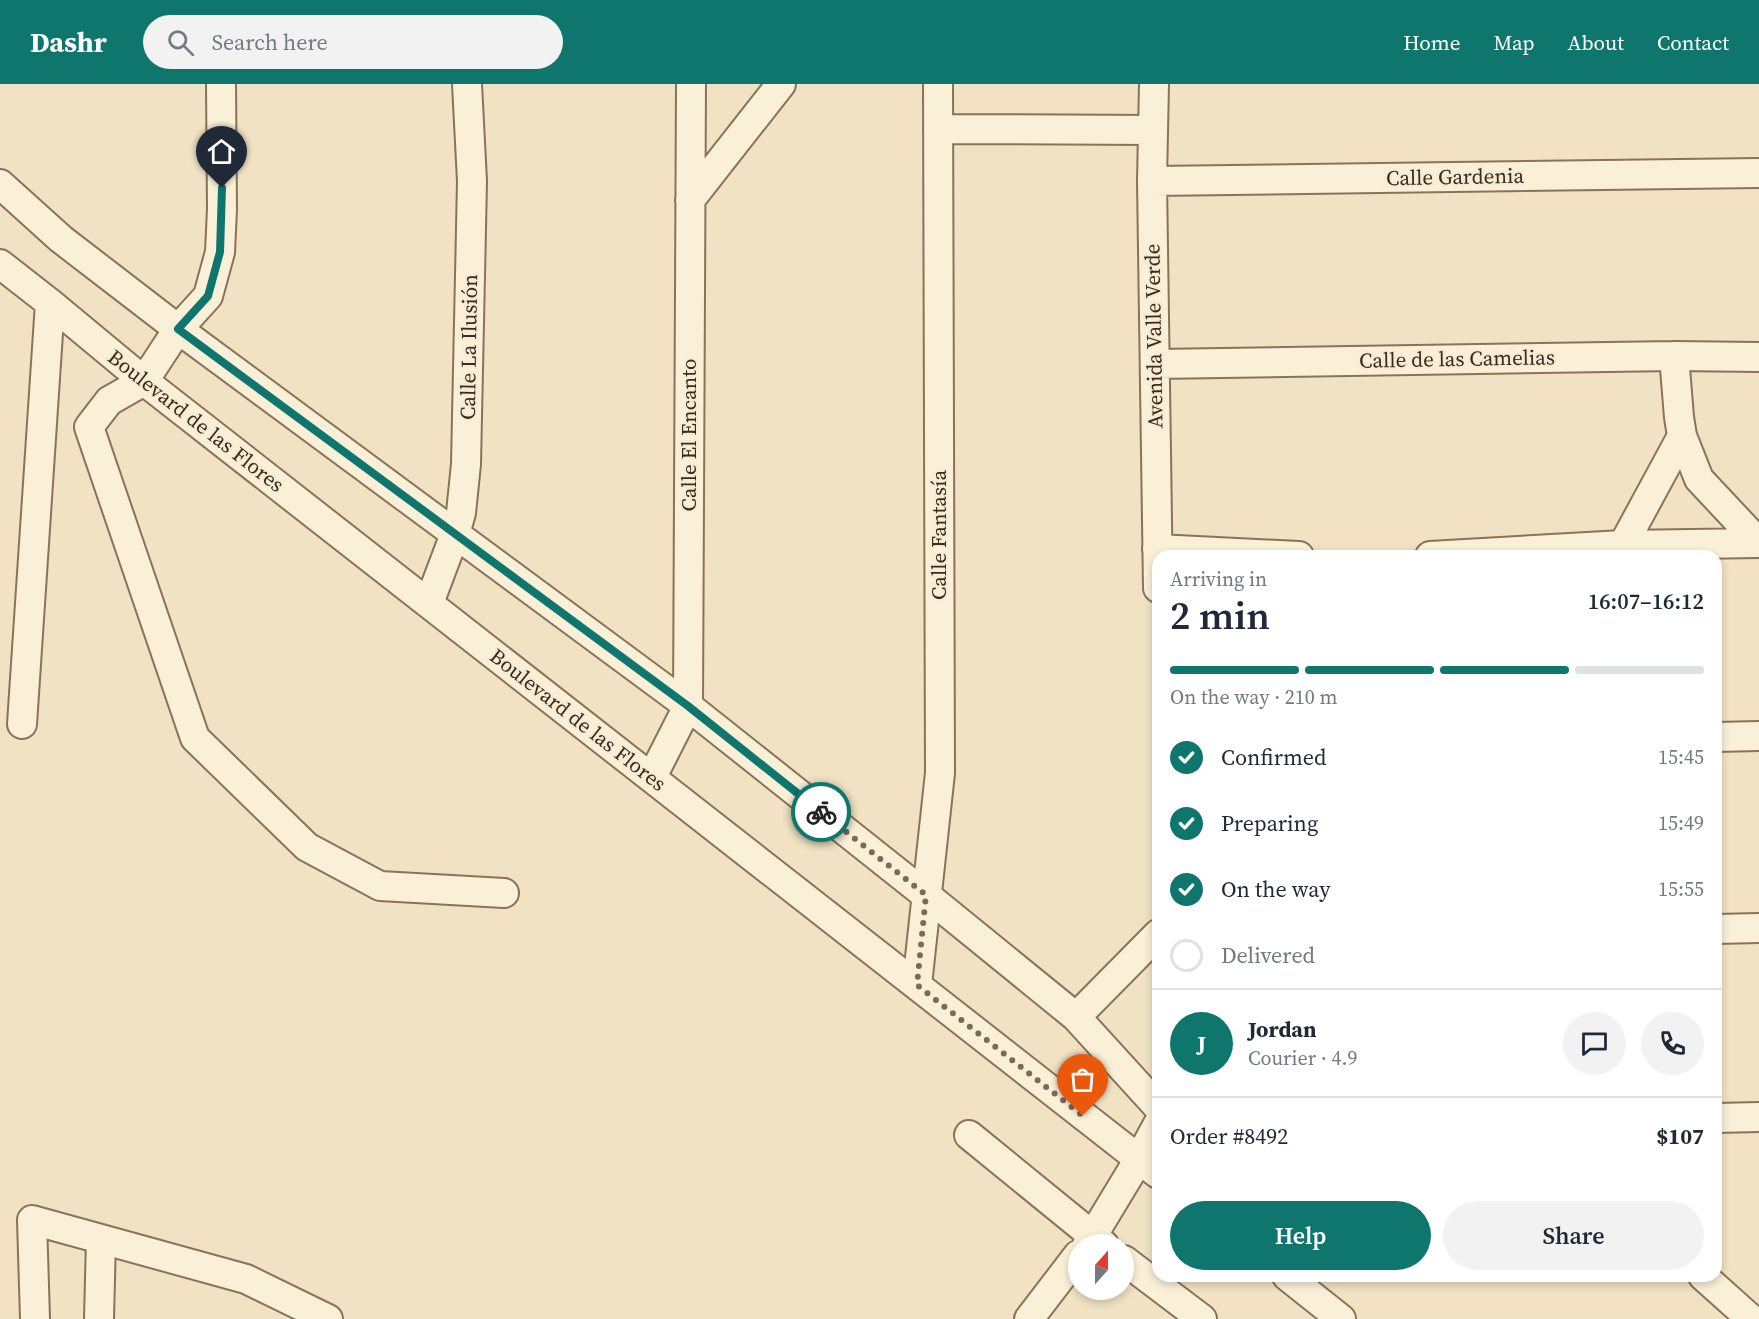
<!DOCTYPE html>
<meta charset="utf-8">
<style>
body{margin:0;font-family:"Source Serif 4",serif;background:#f2f2f3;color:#1f2937;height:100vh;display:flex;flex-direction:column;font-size:22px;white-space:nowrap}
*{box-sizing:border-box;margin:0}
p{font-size:20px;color:#747a83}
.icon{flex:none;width:33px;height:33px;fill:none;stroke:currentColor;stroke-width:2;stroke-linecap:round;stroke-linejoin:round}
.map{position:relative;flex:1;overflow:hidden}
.sheet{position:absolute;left:1152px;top:466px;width:570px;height:732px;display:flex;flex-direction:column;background:#fff;border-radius:18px;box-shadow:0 3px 9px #0003}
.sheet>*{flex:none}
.needle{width:39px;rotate:21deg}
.buttons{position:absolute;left:1068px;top:1150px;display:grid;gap:12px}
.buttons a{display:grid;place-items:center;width:66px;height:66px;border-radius:50%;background:#fff;box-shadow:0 3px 9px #0003;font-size:30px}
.pin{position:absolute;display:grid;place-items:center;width:51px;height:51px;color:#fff;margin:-62px -26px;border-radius:50% 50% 50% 0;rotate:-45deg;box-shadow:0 0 6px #0007}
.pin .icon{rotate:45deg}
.courier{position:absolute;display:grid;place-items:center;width:60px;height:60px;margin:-30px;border:4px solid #0f766e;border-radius:50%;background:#fff;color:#222;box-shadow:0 2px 8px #0007}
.headline em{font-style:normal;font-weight:600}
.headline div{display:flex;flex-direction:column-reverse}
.headline{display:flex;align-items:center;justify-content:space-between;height:102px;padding:0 18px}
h1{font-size:39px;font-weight:600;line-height:45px}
.bar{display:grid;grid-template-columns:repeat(4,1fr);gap:9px 6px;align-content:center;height:72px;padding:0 18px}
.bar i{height:8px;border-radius:4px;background:#e0e1e3}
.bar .current{background:#0f766e}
.bar p{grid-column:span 4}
.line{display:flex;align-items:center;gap:15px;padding:0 18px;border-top:2px solid #e0e1e3}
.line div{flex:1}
.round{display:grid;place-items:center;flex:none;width:63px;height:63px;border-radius:32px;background:#f2f2f3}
ol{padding:0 18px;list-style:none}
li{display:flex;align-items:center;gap:18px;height:66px}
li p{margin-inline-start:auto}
li .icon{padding:6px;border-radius:50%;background:#0f766e;color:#fff;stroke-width:4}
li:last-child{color:#747a83}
li i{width:33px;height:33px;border:3px solid #e0e1e3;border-radius:50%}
.button{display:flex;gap:12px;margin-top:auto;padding:12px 18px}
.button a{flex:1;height:69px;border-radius:36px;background:#0f766e;color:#fff;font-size:24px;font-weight:600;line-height:69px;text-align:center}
.button a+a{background:#f2f2f3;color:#1f2937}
header{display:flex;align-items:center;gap:36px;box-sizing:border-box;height:84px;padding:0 30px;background:#0f766e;color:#fff}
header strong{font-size:28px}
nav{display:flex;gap:33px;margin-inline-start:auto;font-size:21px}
.search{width:420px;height:54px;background:#f2f2f3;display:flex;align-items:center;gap:15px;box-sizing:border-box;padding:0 21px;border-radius:33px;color:#747a83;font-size:22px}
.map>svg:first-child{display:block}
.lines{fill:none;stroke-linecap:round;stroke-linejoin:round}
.minor-casing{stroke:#8a7359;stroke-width:32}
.minor{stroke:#faefd7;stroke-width:28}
.done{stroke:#7a6b58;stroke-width:6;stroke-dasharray:0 10.8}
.route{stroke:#0f766e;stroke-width:8}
.labels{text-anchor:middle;stroke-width:4.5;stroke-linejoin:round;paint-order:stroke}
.street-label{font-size:21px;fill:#3a2b1e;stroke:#f7ecd3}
</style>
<header>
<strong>Dashr</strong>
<div class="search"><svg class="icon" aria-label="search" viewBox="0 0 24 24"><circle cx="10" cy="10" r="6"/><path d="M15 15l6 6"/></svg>Search here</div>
<nav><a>Home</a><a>Map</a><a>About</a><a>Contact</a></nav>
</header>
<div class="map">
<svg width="1759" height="1235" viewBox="0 0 1759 1235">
<rect width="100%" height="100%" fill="#f0e2c3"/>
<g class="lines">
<g class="minor-casing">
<path id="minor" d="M221 0 222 125 220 168 208 212 178 245 144 297 109 317 89 343 195 654 307 763 380 802 504 809
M1154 0 1152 97 1158 504
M938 45 1153 46
M1152 97 1759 89
M0 100 61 155 178 245 688 622 926 811 1076 933 1158 1023
M690 116 781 0
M0 180 50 219 144 297 1158 1090
M1674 272 1679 333 1682 352 1699 395 1759 459
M1156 280 1674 272 1759 273
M1623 461 1682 352
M1157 465 1299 472
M1430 472 1623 461 1759 459
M429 519 455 450 461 429 466 380 472 97 467 0
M22 640 50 219
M1716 653 1759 652
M652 693 688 622 691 0
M1716 845 1759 844
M917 901 940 689 938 0
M1076 933 1158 850
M1716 1034 1759 1033
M969 1051 1104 1161
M1087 1161 1139 1075 1158 1040
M1124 1176 1202 1235
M1287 1192 1341 1235
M1703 1192 1751 1235
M35 1235 32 1136 246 1195 328 1235
M99 1235 101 1155
M1029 1235 1078 1171"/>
</g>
<use href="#minor" class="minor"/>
</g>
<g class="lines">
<path class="done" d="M821 728 926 811 917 901 1083 1032"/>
<path class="route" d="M222 104 220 168 208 212 178 245 688 622 821 728"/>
</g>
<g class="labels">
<g class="street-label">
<text transform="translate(1455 93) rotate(-1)" y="7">Calle Gardenia</text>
<text transform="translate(1154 252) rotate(-91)" y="7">Avenida Valle Verde</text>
<text transform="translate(469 263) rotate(-89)" y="7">Calle La Ilusión</text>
<text transform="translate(1457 275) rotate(-1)" y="7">Calle de las Camelias</text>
<text transform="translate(196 337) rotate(38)" y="7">Boulevard de las Flores</text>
<text transform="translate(689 351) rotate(-90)" y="7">Calle El Encanto</text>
<text transform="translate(939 451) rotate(-90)" y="7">Calle Fantasía</text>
<text transform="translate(578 636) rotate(38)" y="7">Boulevard de las Flores</text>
</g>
</g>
</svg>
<div class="buttons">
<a><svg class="needle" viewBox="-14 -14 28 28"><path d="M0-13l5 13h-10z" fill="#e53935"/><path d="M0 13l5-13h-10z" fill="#747a83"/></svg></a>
</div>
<div class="pin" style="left:1083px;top:1032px;background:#ea580c"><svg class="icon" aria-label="bag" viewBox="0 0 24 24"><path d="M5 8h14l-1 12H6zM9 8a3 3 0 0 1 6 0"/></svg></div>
<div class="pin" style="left:222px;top:104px;background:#1f2937"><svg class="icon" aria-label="home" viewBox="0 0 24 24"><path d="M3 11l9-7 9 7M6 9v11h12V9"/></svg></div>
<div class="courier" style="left:821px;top:728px"><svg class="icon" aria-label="bike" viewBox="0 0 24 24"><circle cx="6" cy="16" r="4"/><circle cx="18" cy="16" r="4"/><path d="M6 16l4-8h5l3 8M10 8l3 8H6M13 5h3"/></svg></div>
<section class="sheet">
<div class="headline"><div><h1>2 min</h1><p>Arriving in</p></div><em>16:07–16:12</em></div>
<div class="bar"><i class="current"></i><i class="current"></i><i class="current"></i><i></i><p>On the way · 210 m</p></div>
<ol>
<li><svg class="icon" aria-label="check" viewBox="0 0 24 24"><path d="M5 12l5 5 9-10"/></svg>Confirmed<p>15:45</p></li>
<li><svg class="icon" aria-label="check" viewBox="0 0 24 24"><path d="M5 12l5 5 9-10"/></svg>Preparing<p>15:49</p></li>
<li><svg class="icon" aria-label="check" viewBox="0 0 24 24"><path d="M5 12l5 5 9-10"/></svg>On the way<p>15:55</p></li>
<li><i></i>Delivered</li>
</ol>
<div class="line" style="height:108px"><b class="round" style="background:#0f766e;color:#fff">J</b><div><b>Jordan</b><p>Courier · 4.9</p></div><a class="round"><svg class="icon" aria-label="chat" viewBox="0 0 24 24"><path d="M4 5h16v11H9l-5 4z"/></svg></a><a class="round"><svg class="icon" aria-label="phone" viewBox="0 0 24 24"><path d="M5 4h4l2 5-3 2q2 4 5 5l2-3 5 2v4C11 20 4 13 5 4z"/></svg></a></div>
<div class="line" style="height:78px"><div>Order #8492</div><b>$107</b></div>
<div class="button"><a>Help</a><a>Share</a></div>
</section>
</div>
